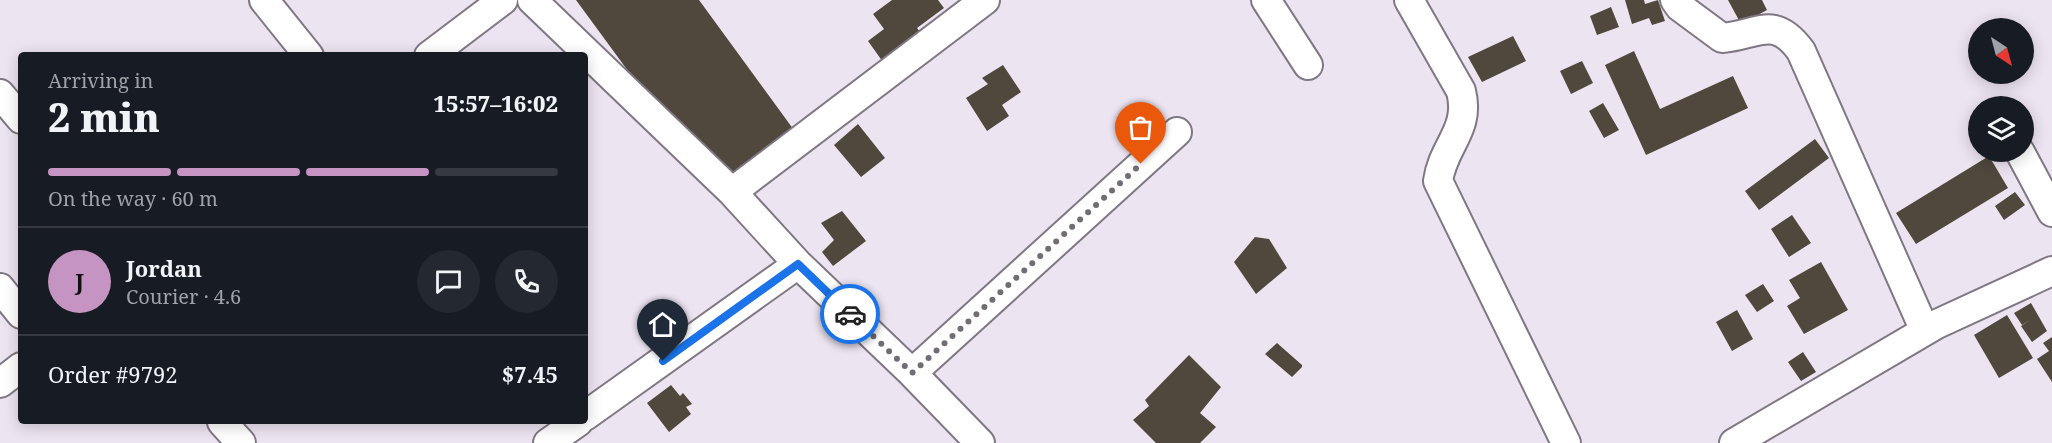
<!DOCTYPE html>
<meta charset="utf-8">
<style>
body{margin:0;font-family:"Noto Serif",serif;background:#242831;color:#f1f3f6;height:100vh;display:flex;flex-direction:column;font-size:22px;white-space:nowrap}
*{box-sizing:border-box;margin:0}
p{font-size:20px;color:#9ea1a6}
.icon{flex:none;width:33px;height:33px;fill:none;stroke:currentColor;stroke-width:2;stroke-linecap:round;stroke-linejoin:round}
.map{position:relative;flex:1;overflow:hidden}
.side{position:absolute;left:18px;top:52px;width:570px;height:372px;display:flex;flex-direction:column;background:#171b24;border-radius:6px;box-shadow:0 3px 15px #0003}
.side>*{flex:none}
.needle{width:39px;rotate:144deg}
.buttons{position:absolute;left:1968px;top:18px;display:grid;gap:12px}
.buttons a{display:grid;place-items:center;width:66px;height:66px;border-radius:50%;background:#171b24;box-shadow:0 3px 15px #0003;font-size:30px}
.pin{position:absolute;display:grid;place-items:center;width:51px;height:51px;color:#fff;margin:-62px -26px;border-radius:50% 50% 50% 0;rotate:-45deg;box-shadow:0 0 6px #0007}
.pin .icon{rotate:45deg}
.courier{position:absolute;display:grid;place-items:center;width:60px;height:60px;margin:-30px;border:4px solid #1a73e8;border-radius:50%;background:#fff;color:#222;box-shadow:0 2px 8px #0007}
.headline em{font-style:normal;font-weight:800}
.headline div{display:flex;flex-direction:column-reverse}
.headline{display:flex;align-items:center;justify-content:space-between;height:102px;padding:0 30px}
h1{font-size:39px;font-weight:800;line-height:45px}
.bar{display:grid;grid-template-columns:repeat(4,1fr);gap:9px 6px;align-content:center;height:72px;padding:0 30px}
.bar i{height:8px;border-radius:4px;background:#363941}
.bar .selected{background:#c594c2}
.bar p{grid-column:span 4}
.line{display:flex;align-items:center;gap:15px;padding:0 30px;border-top:2px solid #363941}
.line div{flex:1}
.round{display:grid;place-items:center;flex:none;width:63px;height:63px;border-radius:32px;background:#242831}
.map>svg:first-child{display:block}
.building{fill:#50473d}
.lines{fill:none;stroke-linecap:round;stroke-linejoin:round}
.minor-casing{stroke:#7f7783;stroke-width:32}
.minor{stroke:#fff;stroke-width:28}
.done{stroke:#726c74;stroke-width:6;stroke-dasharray:0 10.8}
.route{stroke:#1a73e8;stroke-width:8}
</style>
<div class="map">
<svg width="2052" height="443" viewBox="0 0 2052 443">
<rect width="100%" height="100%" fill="#ede4f1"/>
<path class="building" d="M576 0H699L799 137 719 195Z
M892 0H938L944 8 917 28 921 33 883 62 868 41 884 29 873 14Z
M1625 0H1644L1645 4 1658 0 1665 21 1652 25 1649 18 1632 24Z
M1728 0H1762L1767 10 1741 24Z
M1611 7 1619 27 1597 35 1590 16Z
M1513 36 1526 61 1482 82 1468 57Z
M1634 51 1660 109 1733 76 1748 108 1646 155 1605 65Z
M1582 61 1593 83 1571 94 1560 71Z
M1003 65 1021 92 1002 105 1009 116 987 131 966 98 988 84 982 78Z
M1603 103 1619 130 1604 138 1589 111Z
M858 124 885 158 861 177 834 145Z
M1815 139 1829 158 1759 210 1745 191Z
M1989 156 2008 188 1916 244 1896 213Z
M2015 192 2025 205 2004 220 1995 206Z
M842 211 866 241 833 266 822 252 834 240 821 223Z
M1792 215 1811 243 1789 257 1771 229Z
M1255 237 1269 239 1287 268 1256 294 1234 262Z
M1821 262 1848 310 1804 334 1787 306 1800 298 1789 280Z
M1763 284 1774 301 1757 312 1745 295Z
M2031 303 2047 331 2032 342 2021 326 2030 320 2022 325 2014 313Z
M1737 310 1753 339 1732 351 1716 322Z
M2007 315 2033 358 1999 378 1974 335Z
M2052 337V382L2037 359 2049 351 2043 343Z
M1277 343 1302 365V367L1292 377 1265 354Z
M1803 352 1816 372 1801 381 1788 362Z
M1189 355 1221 387 1200 413 1216 427 1200 443H1156L1133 420 1149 406 1145 400Z
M671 385 680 396 683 393 692 404 686 407 691 414 669 432 647 403Z"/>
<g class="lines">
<g class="minor-casing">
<path id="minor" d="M264 0 309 56
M532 0 732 192 798 264 912 373 980 443
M1266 0 1308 65
M1409 0 1461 91C1471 130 1443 145 1438 181L1566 443
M1675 0 1680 7 1722 38C1758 35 1774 14 1801 51L1925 331
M429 56 503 0
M0 94 21 119
M2020 152 2052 212
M732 192 985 0
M0 288 21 314
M912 373 1177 132
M0 383 21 367
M585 416 798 264
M222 422 241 443
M548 443 578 422
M1734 443 1937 324 2052 271"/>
</g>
<use href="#minor" class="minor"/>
</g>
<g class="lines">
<path class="done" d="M850 314 912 373 1141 164"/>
<path class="route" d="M663 361 798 264 850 314"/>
</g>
</svg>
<div class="buttons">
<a><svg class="needle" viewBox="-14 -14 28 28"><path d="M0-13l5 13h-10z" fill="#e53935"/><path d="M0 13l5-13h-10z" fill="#9ea1a6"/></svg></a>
<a><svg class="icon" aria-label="layers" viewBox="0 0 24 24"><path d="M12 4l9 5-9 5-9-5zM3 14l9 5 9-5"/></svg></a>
</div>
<div class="pin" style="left:1141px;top:164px;background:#ea580c"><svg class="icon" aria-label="bag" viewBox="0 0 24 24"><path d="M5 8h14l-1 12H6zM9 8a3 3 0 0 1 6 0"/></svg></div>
<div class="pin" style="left:663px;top:361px;background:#1f2937"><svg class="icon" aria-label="home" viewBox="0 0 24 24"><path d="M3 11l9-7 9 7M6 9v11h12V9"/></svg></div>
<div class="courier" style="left:850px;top:314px"><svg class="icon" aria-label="car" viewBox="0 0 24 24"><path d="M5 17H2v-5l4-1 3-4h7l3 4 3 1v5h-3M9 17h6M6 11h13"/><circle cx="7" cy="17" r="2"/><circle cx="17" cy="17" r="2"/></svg></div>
<section class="side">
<div class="headline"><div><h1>2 min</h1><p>Arriving in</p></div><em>15:57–16:02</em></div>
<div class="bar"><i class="selected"></i><i class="selected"></i><i class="selected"></i><i></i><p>On the way · 60 m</p></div>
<div class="line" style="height:108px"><b class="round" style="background:#c594c2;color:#111">J</b><div><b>Jordan</b><p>Courier · 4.6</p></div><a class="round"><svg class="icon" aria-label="chat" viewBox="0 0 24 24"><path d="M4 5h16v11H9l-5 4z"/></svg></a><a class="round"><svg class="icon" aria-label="phone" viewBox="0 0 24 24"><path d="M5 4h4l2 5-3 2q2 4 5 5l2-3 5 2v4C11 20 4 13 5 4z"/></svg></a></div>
<div class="line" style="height:78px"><div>Order #9792</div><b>$7.45</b></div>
</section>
</div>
